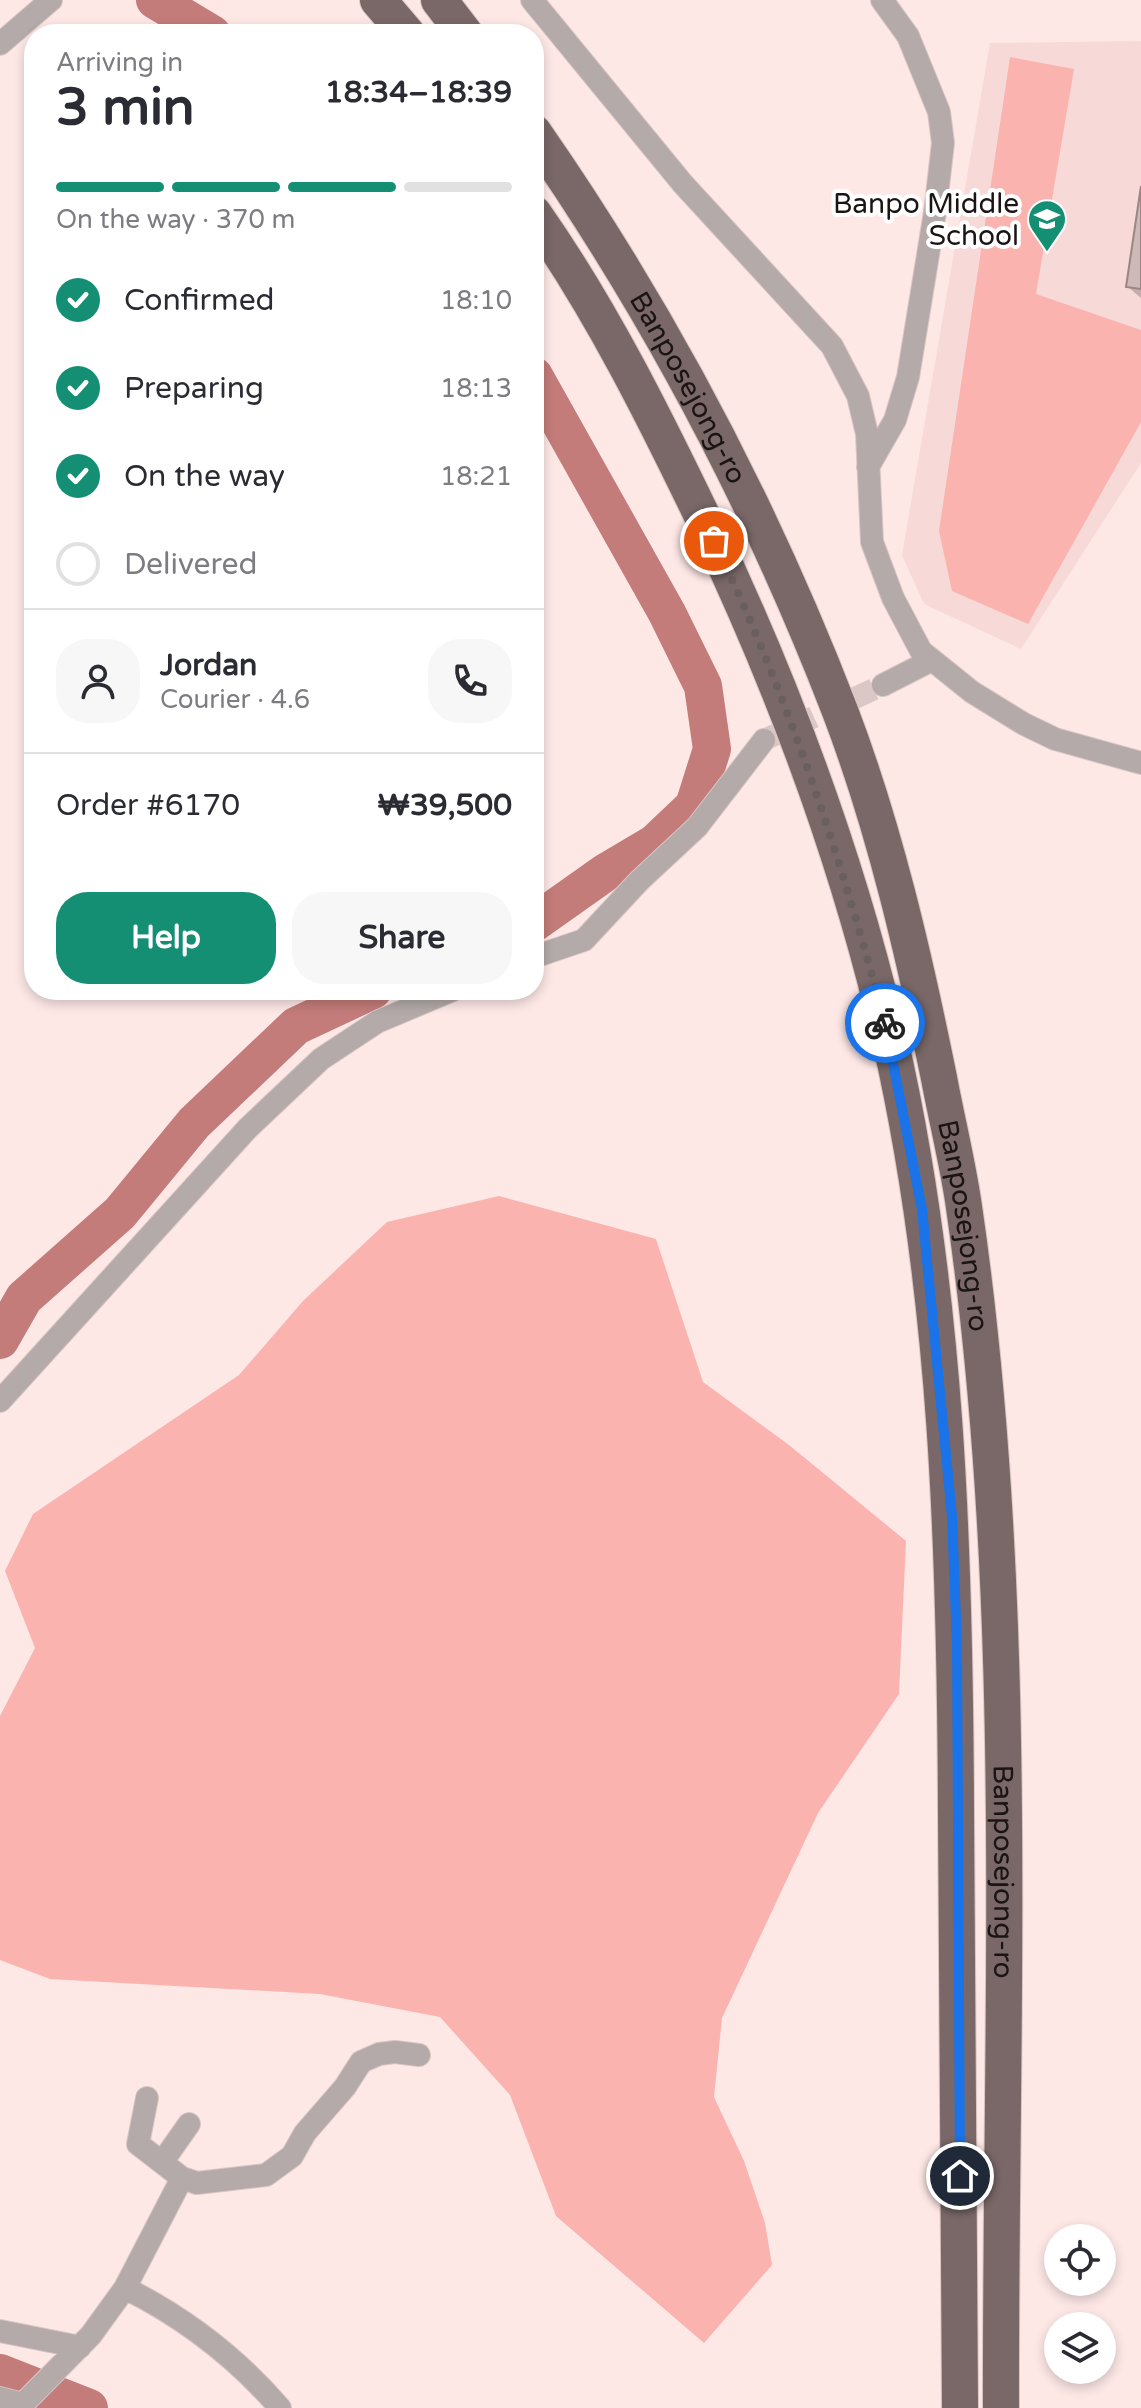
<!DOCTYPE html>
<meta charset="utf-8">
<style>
body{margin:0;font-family:"Varela Round",sans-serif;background:#f7f7f7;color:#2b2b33;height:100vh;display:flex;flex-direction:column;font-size:30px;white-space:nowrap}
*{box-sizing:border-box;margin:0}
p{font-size:26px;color:#7c7c81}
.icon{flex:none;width:44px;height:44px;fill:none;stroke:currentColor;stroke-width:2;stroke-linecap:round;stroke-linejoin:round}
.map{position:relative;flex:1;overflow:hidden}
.panel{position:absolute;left:24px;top:24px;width:520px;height:976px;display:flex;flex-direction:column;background:#fff;border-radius:32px;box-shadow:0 4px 12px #0003}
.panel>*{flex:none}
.buttons{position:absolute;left:1044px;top:2224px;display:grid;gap:16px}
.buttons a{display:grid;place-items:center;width:72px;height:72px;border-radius:50%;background:#fff;box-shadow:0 4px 12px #0003;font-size:40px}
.pin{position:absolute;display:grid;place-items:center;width:68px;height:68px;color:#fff;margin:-34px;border:4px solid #fff;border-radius:50%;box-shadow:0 2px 8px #0007}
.courier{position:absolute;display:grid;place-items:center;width:80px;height:80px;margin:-40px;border:6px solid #1a73e8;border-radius:50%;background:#fff;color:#222;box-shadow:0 2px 10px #0007}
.head em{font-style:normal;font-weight:700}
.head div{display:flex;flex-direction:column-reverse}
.head{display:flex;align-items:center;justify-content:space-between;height:136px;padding:0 32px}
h1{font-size:52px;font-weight:700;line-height:60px}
.bar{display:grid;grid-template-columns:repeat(4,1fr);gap:12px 8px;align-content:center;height:96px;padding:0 32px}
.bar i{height:10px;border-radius:6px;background:#e1e1e2}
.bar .selected{background:#158f73}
.bar p{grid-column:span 4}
.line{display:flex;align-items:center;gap:20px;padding:0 32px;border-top:2px solid #e1e1e2}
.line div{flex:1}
.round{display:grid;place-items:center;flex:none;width:84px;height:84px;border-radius:32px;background:#f7f7f7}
ol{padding:0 32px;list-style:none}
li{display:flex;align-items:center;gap:24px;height:88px}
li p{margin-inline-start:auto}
li .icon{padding:8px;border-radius:50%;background:#158f73;color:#fff;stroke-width:4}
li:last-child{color:#7c7c81}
li i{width:44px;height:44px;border:4px solid #e1e1e2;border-radius:50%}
.cta{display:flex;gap:16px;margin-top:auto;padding:16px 32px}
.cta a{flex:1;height:92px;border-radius:32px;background:#158f73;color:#fff;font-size:32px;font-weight:700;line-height:92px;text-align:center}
.cta a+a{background:#f7f7f7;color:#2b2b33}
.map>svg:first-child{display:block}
.built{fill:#f7d9d7}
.green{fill:#fab3af}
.shadow{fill:#0003}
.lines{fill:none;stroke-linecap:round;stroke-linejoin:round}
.river{stroke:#c37c79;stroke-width:38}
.building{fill:#ceb9b8;stroke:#998685;stroke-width:2}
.minor-tunnel{stroke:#dbc8c6;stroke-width:22;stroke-dasharray:22 11;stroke-linecap:butt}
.minor-casing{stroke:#d9c6c4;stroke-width:24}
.trunk-casing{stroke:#d9c6c4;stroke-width:38}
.minor{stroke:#b3aaa9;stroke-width:22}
.trunk{stroke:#796867;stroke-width:36}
.done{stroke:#6a5e5e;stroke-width:8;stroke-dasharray:0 14.4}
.route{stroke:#1a73e8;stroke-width:10}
.labels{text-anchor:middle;stroke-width:8;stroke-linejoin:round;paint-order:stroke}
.poi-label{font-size:28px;fill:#1b1414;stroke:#fff;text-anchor:end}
.street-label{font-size:28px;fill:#1b1414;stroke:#fff}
</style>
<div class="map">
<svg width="1141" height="2408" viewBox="0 0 1141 2408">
<rect width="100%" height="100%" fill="#fde8e6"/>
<path class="built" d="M1141 41V463L1021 649 924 604 902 555 990 43Z"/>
<path class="green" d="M1010 57 1074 69 1036 294 1141 330V422L1028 624 952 591 939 531Z
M499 1196 656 1239 703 1382 789 1445 906 1541 899 1694 818 1813 722 2018 714 2097 744 2161 765 2223 772 2265 704 2343 556 2216 510 2095 440 2017 320 1994 50 1979 0 1960V1716L35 1648 5 1571 33 1514 239 1375 303 1301 387 1222Z"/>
<path class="shadow" d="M1141 200V298L1128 287Z"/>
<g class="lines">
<path class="river" d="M155 0 212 34
M534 376 667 613 703 686 712 749 694 806 655 843 606 872 534 923
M0 1340 24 1298 120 1213 194 1123 296 1026 373 990
M0 2373 89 2408"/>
</g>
<path class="building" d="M1141 186V289L1126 287Z"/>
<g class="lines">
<path class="minor-tunnel" d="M764 740 883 685"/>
<g class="minor-casing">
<path id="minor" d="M532 0 683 184 832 346 858 396 867 434 872 542 893 598 921 651 972 692 1024 724 1055 739 1141 763
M0 44 51 0
M868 467 895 420 908 377 935 212 943 143 939 112 908 36 882 0
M883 685 932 660
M534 957 584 940 639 881 697 827 764 740
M0 1401 248 1128 321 1059 377 1022 453 990
M147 2098 138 2144 182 2178 197 2183 266 2175 292 2156 305 2133 345 2087 361 2062 379 2054 395 2052 419 2055
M163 2161 189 2124
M125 2288C185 2318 236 2357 280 2408
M0 2331 80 2347
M0 2398 23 2404 91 2335 125 2288 182 2178"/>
</g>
<g class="trunk-casing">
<g id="trunk">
<path d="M378 0 407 34"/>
<path d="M439 0 465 34"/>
<path id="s1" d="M534 133C659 313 761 506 840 711 885 829 914 955 939 1078 947 1121 958 1164 964 1207 1022 1604 1000 2008 1001 2408"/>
<path d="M534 214C602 311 655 418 706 524 784 688 849 863 890 1040 948 1294 955 1554 956 1813 957 2012 960 2210 960 2408"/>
</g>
</g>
<use href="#minor" class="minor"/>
<use href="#trunk" class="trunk"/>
</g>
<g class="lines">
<path class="done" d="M714 541C788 695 841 858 885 1023"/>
<path class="route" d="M885 1023 922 1209 952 1516 957 1645 960 2176"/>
</g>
<defs>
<g id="school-pin" transform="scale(2)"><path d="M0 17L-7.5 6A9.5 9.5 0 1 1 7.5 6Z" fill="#158f73" stroke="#fff"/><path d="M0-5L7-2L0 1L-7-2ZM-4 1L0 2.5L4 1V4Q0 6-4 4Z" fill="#fff"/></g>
</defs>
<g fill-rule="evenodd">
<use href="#school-pin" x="1047" y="219"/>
</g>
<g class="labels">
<g class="poi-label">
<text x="1019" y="213">Banpo Middle<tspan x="1019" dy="32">School</tspan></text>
</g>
<g class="street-label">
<text dy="10" stroke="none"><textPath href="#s1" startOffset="298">Banposejong-ro</textPath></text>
<text dy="10" stroke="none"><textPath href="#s1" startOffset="1186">Banposejong-ro</textPath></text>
<text dy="10" stroke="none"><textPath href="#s1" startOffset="1834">Banposejong-ro</textPath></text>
</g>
</g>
</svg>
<div class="buttons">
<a><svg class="icon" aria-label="locate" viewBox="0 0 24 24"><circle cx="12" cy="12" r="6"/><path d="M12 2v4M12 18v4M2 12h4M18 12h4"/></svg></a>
<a><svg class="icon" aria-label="layers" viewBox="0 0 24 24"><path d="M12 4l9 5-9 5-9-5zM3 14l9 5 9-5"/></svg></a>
</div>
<div class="pin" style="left:714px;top:541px;background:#ea580c"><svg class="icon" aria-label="bag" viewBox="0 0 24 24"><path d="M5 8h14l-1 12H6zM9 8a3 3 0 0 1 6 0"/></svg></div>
<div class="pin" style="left:960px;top:2176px;background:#1f2937"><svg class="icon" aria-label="home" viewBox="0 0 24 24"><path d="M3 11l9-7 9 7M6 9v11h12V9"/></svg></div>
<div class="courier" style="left:885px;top:1023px"><svg class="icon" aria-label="bike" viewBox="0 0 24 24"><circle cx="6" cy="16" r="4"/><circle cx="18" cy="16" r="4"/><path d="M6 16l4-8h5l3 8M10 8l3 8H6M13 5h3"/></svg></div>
<section class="panel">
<div class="head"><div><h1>3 min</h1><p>Arriving in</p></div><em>18:34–18:39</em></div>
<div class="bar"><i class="selected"></i><i class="selected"></i><i class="selected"></i><i></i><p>On the way · 370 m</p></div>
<ol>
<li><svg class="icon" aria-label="check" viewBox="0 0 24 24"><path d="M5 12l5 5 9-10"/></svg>Confirmed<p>18:10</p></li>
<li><svg class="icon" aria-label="check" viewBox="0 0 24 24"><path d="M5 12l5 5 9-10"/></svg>Preparing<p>18:13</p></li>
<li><svg class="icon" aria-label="check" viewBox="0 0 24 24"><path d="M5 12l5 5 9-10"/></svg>On the way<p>18:21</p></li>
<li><i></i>Delivered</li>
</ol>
<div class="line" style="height:144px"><a class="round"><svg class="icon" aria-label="person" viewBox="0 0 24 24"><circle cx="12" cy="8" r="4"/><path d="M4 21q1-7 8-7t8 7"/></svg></a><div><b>Jordan</b><p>Courier · 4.6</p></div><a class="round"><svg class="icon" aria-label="phone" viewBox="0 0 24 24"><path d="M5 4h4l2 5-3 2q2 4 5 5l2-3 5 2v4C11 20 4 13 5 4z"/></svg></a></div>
<div class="line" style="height:104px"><div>Order #6170</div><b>₩39,500</b></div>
<div class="cta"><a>Help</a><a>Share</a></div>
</section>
</div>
